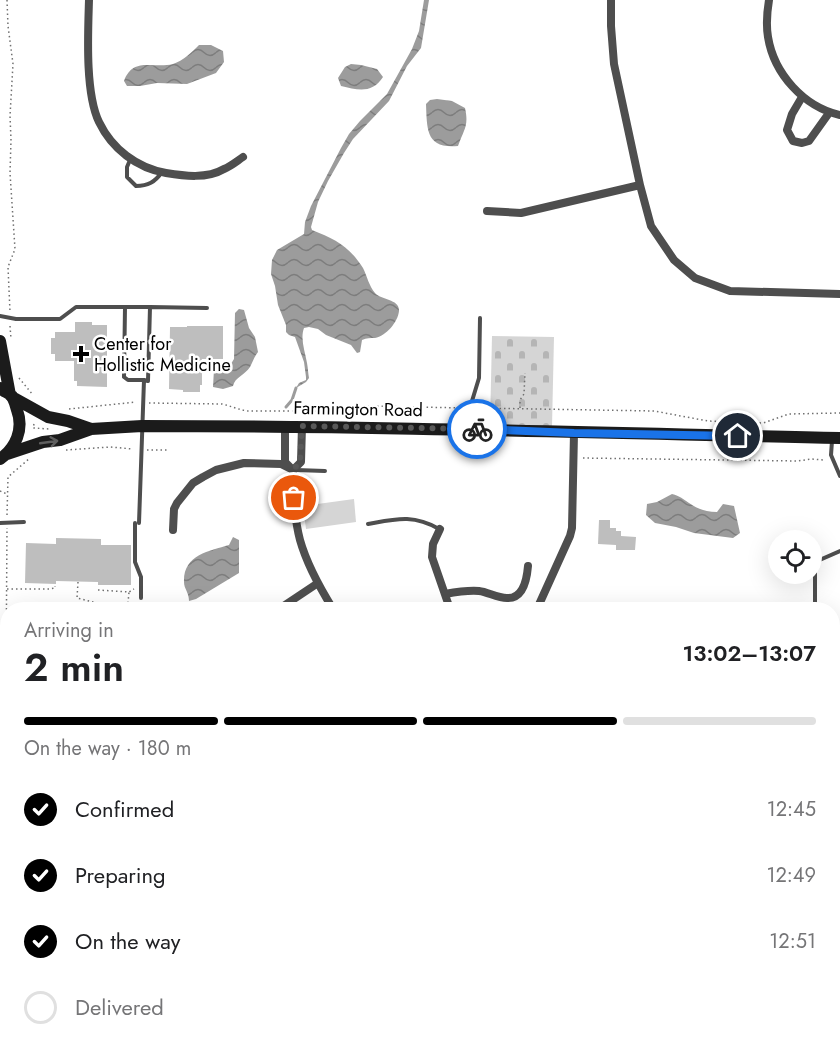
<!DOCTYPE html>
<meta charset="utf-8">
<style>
body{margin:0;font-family:Jost,sans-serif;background:#f6f6f6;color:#202124;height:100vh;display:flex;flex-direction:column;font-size:22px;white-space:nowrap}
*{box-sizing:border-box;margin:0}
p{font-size:20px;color:#757577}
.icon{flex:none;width:33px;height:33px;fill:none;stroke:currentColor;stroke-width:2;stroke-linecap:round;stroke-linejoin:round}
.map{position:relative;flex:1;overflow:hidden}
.sheet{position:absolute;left:0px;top:602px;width:840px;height:452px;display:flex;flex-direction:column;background:#fff;border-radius:24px 24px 0 0;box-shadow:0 6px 24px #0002}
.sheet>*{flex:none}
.tools{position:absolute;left:768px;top:530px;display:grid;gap:12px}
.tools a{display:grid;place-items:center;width:54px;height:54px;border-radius:50%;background:#fff;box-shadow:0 6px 24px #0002;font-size:30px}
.pin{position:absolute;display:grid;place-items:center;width:51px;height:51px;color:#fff;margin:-26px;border:3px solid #fff;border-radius:50%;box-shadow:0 2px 6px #0007}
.courier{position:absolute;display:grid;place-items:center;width:60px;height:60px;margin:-30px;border:4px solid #1a73e8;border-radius:50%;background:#fff;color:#222;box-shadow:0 2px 8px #0007}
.summary em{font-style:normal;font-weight:600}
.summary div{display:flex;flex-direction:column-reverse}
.summary{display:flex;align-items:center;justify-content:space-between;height:102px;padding:0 24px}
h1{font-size:39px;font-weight:600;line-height:45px}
.bar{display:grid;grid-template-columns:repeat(4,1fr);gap:9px 6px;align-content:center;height:72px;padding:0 24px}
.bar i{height:8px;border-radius:4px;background:#e0e0e0}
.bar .current{background:#000}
.bar p{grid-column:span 4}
ol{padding:0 24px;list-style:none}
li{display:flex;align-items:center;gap:18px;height:66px}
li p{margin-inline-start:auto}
li .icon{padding:6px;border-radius:50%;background:#000;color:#fff;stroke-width:4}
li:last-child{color:#757577}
li i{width:33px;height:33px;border:3px solid #e0e0e0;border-radius:50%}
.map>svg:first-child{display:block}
.grass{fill:#d5d5d5}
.cemetery{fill:url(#cemetery-stones)}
.water{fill:url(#water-waves)}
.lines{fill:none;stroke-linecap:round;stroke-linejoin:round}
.stream{stroke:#9c9c9c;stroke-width:3}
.building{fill:#bebebe}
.path{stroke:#707070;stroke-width:1.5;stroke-dasharray:1.5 3;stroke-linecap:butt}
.lane{stroke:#4e4e4e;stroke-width:4}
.street{stroke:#4e4e4e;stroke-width:8}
.secondary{stroke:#1b1b1b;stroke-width:12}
.oneway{stroke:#5f5f5f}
.done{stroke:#595959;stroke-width:6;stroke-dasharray:0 10.8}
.route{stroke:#1a73e8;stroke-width:8}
.poi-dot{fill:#000;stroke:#fff;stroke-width:2}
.labels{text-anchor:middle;stroke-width:5;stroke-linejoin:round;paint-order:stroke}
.poi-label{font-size:18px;fill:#000;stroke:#fff;text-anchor:start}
.street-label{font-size:18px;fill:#000;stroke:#fff}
</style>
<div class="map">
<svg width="840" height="1052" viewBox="0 0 840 1052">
<defs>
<pattern id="cemetery-stones" width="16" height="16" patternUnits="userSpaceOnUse" patternTransform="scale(1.5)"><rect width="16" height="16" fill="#d5d5d5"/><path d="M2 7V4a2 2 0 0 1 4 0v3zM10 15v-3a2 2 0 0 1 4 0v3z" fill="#b5b5b5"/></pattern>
<pattern id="water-waves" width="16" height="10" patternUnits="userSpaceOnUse" patternTransform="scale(1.5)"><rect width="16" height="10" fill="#9c9c9c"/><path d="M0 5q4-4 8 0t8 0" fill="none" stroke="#7d7d7d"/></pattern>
</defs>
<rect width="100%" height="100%" fill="#fff"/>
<path class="grass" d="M354 499 356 522 306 529 303 506Z"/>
<path class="cemetery" d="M492 336 554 337 552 426 490 425Z"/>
<path class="water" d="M424 0H429L421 48 407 66 389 101 353 139 344 153 328 181 318 202 311 227 312 230C335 239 349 246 363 268 367 276 369 286 375 293 381 300 400 299 399 311 398 322 386 336 375 338 370 338 367 338 362 340L360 352 357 353 351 345 326 335 318 329 309 327 304 328C300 339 305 351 307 363 308 368 308 373 309 378L306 382 296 388 299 383 306 380V377L304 362 295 337 289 335 286 332V325L278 305 275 286 271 274 272 260 277 250 304 234 305 222 311 206 341 148 349 134 360 121 387 94 412 49 419 31Z
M199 45H211L223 51 224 62 216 73 187 84 157 83 140 86H127L124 81C133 56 153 69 173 64 183 61 192 52 199 45Z
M351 64 361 65 377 69 383 77C372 94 358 90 341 86L338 78 345 67Z
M437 99 452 101 465 108C469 126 464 129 458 146 426 149 427 130 426 104L430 100Z
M239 309 244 310 249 328 255 337 258 352C254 357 253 362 250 367 245 375 235 377 233 386L223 389 213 387 214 369 221 366 229 367 234 359 235 313Z
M672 494C680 496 683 499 689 503 698 509 706 512 717 512L723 504 734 506 740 533 733 538 694 533 676 527 655 523 646 515 647 504 657 502Z
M233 537 239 540V573L196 599 189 601C189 592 184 589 184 582 183 555 209 551 229 545Z"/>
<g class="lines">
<path class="stream" d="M286 407 292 400 296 388"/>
</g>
<path class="building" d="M75 322H92V325H107V387L77 386V381H74V361H55V354H51V338H55V332H75Z
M187 326H223V359H202V385H200V392H183V390L169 389 170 327H187Z
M599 520H610V528H616V531H621V536L636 537 635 550H616V545L598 544Z
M56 538 101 539V545H131V585H98V582L56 581V584L25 583 26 543 56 544Z"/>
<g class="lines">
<path class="path" d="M7 0 8 26 13 64 10 116 11 140 10 173 15 249 8 267 10 312
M10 326 11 339
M19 378 33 395
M149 403 222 404C231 406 239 410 248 411H341C351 410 359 407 369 406L464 408
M477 408 654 411 708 421 763 423 789 414 840 413
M520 408V400L524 394 525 373
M69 409 136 402
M34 424 33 428 50 429
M66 450 110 447 133 449
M147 450H167
M583 458 797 461 812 459 824 460
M308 484 309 505
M0 491 7 494
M7 515 8 477 30 458
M78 582 77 598 97 603H128L129 592
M7 589H50L55 588V586
M98 590 129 592 134 589
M6 677 7 528
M2 901 4 871 5 696
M2 1052V939"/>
<path class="lane" d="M130 160 127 167V177L136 186C148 186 155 182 162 172
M125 307 124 377 128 380H144
M0 316 16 319H60L76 307H150
M470 427 472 401 479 378 480 318
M832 441 831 455 840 476
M296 470 325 471
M0 523 24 522
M135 523V562L141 577V598
M139 523 144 380 148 381 150 307 207 308
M368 524C396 519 413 514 439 529
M815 609V562L840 551
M832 680 840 699"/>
<path class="street" d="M89 0C88 33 85 93 99 122 112 149 137 168 166 173 184 176 207 179 224 169 231 166 237 161 243 157
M611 0V26L614 64 640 185 651 226 674 260 695 278 730 291 840 294
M769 0C767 12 766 25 768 37 774 74 804 107 840 115
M802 97 792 114 787 130 793 141 802 143 809 141 829 113
M487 211 521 213 640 185
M285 426V462L293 470 301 462 302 426
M440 529 433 544 432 557 450 609
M173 530 174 509 177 503 193 483 203 477 216 470 244 463 281 464 293 470C293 493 294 517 300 540 307 565 320 588 333 609
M445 594C456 592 467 590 479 591 488 592 497 598 507 598 524 599 527 578 528 566
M279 609 318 583
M537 609 570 536 572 528 574 433
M0 686H8
M832 800H840
M0 909 8 910
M0 930H8"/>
<path class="secondary" d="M0 341 10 395
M0 388C3 391 9 393 12 396 14 400 16 406 17 410 24 429 16 448 0 459
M12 397 48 417 68 421 91 429
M7 454 43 442 60 440 91 429 142 426C375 426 607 433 840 438"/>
</g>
<defs><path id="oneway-shaft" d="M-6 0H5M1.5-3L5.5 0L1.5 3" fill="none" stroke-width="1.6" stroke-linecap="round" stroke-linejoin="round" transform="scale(1.5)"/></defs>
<use class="oneway" href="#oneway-shaft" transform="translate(49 442) rotate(-8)"/>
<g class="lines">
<path class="done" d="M294 498 293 470 300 462 302 426 477 429"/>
<path class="route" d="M477 429 574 433 738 436"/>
</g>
<path class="poi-dot" d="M78 345h6v6h6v6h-6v6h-6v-6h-6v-6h6z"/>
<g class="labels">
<g class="poi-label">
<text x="94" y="350">Center for<tspan x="94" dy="21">Hollistic Medicine</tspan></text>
</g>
<g class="street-label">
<text transform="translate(358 409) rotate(1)" y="6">Farmington Road</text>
</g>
</g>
</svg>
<div class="tools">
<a><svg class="icon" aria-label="locate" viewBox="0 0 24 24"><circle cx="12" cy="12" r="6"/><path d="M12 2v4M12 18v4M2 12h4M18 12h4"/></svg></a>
</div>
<div class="pin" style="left:294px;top:498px;background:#ea580c"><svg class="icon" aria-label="bag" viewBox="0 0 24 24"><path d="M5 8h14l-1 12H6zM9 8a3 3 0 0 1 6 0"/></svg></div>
<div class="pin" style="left:738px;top:436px;background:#1f2937"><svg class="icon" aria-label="home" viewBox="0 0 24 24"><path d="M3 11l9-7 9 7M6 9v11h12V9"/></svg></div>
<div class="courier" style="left:477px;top:429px"><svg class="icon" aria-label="bike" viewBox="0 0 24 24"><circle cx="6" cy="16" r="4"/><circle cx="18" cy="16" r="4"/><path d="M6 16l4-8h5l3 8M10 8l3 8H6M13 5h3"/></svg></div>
<section class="sheet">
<div class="summary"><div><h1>2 min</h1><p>Arriving in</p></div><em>13:02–13:07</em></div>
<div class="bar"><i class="current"></i><i class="current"></i><i class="current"></i><i></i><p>On the way · 180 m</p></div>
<ol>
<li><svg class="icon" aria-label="check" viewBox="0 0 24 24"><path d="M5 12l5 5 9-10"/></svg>Confirmed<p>12:45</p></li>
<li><svg class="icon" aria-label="check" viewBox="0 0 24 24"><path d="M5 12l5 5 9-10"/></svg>Preparing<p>12:49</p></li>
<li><svg class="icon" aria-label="check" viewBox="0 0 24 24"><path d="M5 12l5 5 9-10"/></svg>On the way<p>12:51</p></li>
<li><i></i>Delivered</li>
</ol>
</section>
</div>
